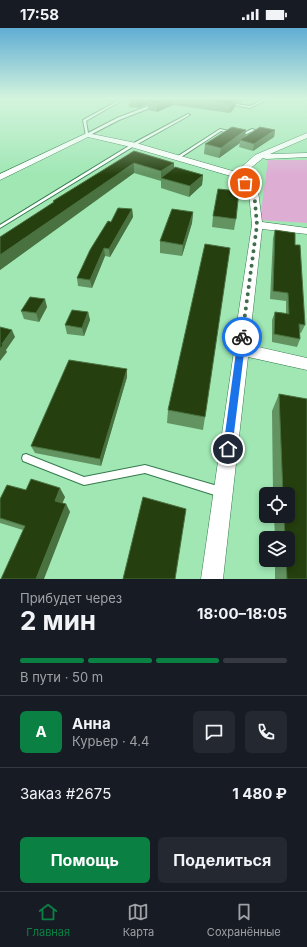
<!DOCTYPE html>
<html lang="ru">
<meta charset="utf-8">
<style>
body{margin:0;font-family:Inter,sans-serif;background:#242831;color:#f1f3f6;height:100vh;display:flex;flex-direction:column;font-size:15px;white-space:nowrap}
*{box-sizing:border-box;margin:0}
p{font-size:13px;color:#9ea1a6}
.icon{flex:none;width:22px;height:22px;fill:none;stroke:currentColor;stroke-width:2;stroke-linecap:round;stroke-linejoin:round}
.map{position:relative;height:551px;overflow:hidden}
.panel{display:flex;flex-direction:column;background:#171b24;flex:1}
.panel>*{flex:none}
.tools{position:absolute;left:259px;top:459px;display:grid;gap:8px}
.tools a{display:grid;place-items:center;width:36px;height:36px;border-radius:6px;background:#171b24;box-shadow:0 2px 6px #0003;font-size:20px}
.pin{position:absolute;display:grid;place-items:center;width:34px;height:34px;color:#fff;margin:-17px;border:2px solid #fff;border-radius:50%;box-shadow:0 1px 4px #0007}
.courier{position:absolute;display:grid;place-items:center;width:40px;height:40px;margin:-20px;border:3px solid #1a73e8;border-radius:50%;background:#fff;color:#222;box-shadow:0 1px 5px #0007}
.overview em{font-style:normal;font-weight:700}
.overview div{display:flex;flex-direction:column-reverse}
.overview{display:flex;align-items:center;justify-content:space-between;height:68px;padding:0 20px}
h1{font-size:26px;font-weight:700;line-height:30px}
.bar{display:grid;grid-template-columns:repeat(4,1fr);gap:6px 4px;align-content:center;height:48px;padding:0 20px}
.bar i{height:5px;border-radius:3px;background:#363941}
.bar .on{background:#0b8043}
.bar p{grid-column:span 4}
.line{display:flex;align-items:center;gap:10px;padding:0 20px;border-top:1px solid #363941}
.line div{flex:1}
.round{display:grid;place-items:center;flex:none;width:42px;height:42px;border-radius:6px;background:#242831}
.button{display:flex;gap:8px;margin-top:auto;padding:8px 20px}
.button a{flex:1;height:46px;border-radius:6px;background:#0b8043;color:#fff;font-size:16px;font-weight:700;line-height:46px;text-align:center}
.button a+a{background:#242831;color:#f1f3f6}
.status{display:flex;justify-content:space-between;align-items:center;height:28px;padding:0 20px;background:#171b24;direction:ltr}
.status svg{height:11px;fill:currentColor}
.dock{display:flex;justify-content:space-around;align-items:center;height:56px;border-top:1px solid #363941;background:#171b24;font-size:11px;color:#9ea1a6}
.dock a{display:grid;justify-items:center;gap:2px}
.dock .on{color:#0b8043}
.map>svg:first-child{display:block}
.green{fill:#deadd4}
.lines{fill:none;stroke-linecap:round;stroke-linejoin:round}
.lane-casing{stroke:#357b4e;stroke-width:2}
.street-casing{stroke:#357b4e;stroke-width:1}
.lane{fill:#fff;fill-rule:evenodd}
.street{fill:#fff;fill-rule:evenodd}
.wall{fill:#629361}
.shaded-wall{fill:#4a7140}
.building{fill:#253f0e;stroke:#4a7140}
.route{fill:#1a73e8}
.done{stroke:#416d4f;stroke-width:4;stroke-dasharray:0 7.2}
</style>
<div class="status"><b>17:58</b><svg viewBox="0 0 49 12"><path d="M0 12V9h3v3zM5 12V6h3v6zM10 12V3h3v9zM15 12V0h3v12zM26 1h20v11H26zM47 4h2v5h-2z"/></svg></div>
<div class="map">
<svg width="307" height="551" viewBox="0 0 307 551">
<rect width="100%" height="100%" fill="#a0e7b4"/>
<path class="green" d="M268 132H307V195L260 192Z"/>
<g class="lines">
<g class="lane-casing">
<path id="lane" d="M123 70H126L86 93 88 105 117 90 148 78 162 70H165L150 80 119 92 88 108H86L83 92Z
M267 70H270L250 80 228 76 229 75 250 78Z
M188 86 190 87 134 118 0 200V197L132 116Z
M220 101 242 106 252 101 255 102 242 108 221 103 178 131 175 130Z
M26 426 84 449 145 437 221 459 224 461 226 464 224 467 221 469 145 445 84 457 23 433 22 430 23 427Z"/>
</g>
<g class="street-casing">
<path id="street" d="M87 105 136 115 236 144 255 127 307 105V110L270 126 307 125V129L266 131 263 130 242 147 258 163 262 194 307 200V206L262 201 249 317 307 330V342L248 329 223 551H201L234 323 233 321 252 197 249 164 234 149 131 119 88 109 0 152V146Z"/>
</g>
<use href="#lane" class="lane"/>
<use href="#street" class="street"/>
</g>
<path class="wall" d="M130 70H246L240 75 236 74 235 79 230 85 173 77 157 84 148 82V76L138 80 129 79V71Z
M275 102 274 109 253 123 239 119 240 115 219 130 204 126 205 116Z
M134 123 174 135V140L203 147 202 157 189 169 161 160V153L134 145 0 242V209L53 175V173Z
M132 181 133 189 110 229 105 228 92 260 78 258 77 250 111 194Z
M193 184 192 195 182 228 160 225V213Z
M213 188 236 191 234 202 212 199Z
M275 202 295 217 305 297 301 305H300V311L297 319 272 314V292L275 284 286 285V273L270 271 273 210Z
M47 279 39 294 24 291 21 283Z
M88 284 90 292 84 308 67 306 65 297Z
M127 349 101 438 35 425 31 418Z
M279 366 307 551H275V532H288V510H275L274 488H288V466H273L272 383Z
M168 382 205 389 203 402 167 395Z
M26 462 65 469 62 475 66 476 70 484 23 502 0 495V471Z"/>
<path class="shaded-wall" d="M142 70H155L148 73V76L138 80 137 72Z
M168 70H174L173 77 157 84V75Z
M237 70 235 79 230 85 231 76Z
M241 70H246L240 75Z
M246 102 245 112H240V115L219 130 221 120Z
M275 102 274 109 253 123 254 116Z
M134 135V145L0 242V227Z
M174 135V145L161 150V153V143Z
M203 147 202 157 189 169 190 158Z
M132 181 133 189 110 229 109 221Z
M193 184 192 195 182 228 183 217Z
M104 220 105 228 92 260 90 252Z
M45 271 47 279 39 294 36 285Z
M88 284 90 292 84 308 82 300Z
M12 302 15 309 6 322 7 324 0 333V321L2 316Z
M127 341V349L101 438 100 431Z
M60 460 65 469 60 481 55 473Z
M66 476 70 484 44 551H36Z"/>
<path class="building" d="M130 70H142L137 72 129 71Z
M153 70H168L157 75 148 73Z
M192 70H237L231 76Z
M232 99 246 102 221 120 205 116Z
M260 99 275 102 254 116 240 112Z
M134 123 174 135 161 143 134 135 0 227V209L54 174 53 173Z
M175 139 203 147 190 158 161 150Z
M218 161 239 163 236 191 213 188Z
M118 180 132 181 109 221 104 220 90 252 77 250 90 222 108 193 111 194Z
M172 181 193 184 183 217 160 213Z
M275 202 295 205V217H300L305 297 299 296 300 311 274 306 275 284 289 286 288 265 273 263Z
M205 216 230 220 205 389 168 382Z
M30 269 45 271 36 285 21 283Z
M72 282 88 284 82 300 65 297Z
M0 299 12 302 2 316 3 317 0 321Z
M69 332 127 341 100 431 31 418Z
M279 366 307 371V551H287L286 532H288V510H285L284 488H288V466H283Z
M31 451 60 460 55 473 66 476 36 551H1L25 498 0 490V471L7 457 26 462Z
M143 469 186 481 175 551H123Z"/>
<linearGradient id="sky" x2="0" y2="1"><stop stop-color="#60add4"/><stop offset="0.48" stop-color="#d4f4dd"/><stop offset="1" stop-color="#d4f4dd" stop-opacity="0"/></linearGradient>
<rect width="307" height="147" fill="url(#sky)"/>
<path class="route" d="M242 306 246 309 232 421 231 424 228 425 224 424 223 421 238 309Z"/>
<g class="lines">
<path class="done" d="M242 309 257 197 254 163 245 155"/>
</g>
</svg>
<div class="tools">
<a><svg class="icon" aria-label="locate" viewBox="0 0 24 24"><circle cx="12" cy="12" r="6"/><path d="M12 2v4M12 18v4M2 12h4M18 12h4"/></svg></a>
<a><svg class="icon" aria-label="layers" viewBox="0 0 24 24"><path d="M12 4l9 5-9 5-9-5zM3 14l9 5 9-5"/></svg></a>
</div>
<div class="pin" style="left:245px;top:155px;background:#ea580c"><svg class="icon" aria-label="bag" viewBox="0 0 24 24"><path d="M5 8h14l-1 12H6zM9 8a3 3 0 0 1 6 0"/></svg></div>
<div class="pin" style="left:228px;top:421px;background:#1f2937"><svg class="icon" aria-label="home" viewBox="0 0 24 24"><path d="M3 11l9-7 9 7M6 9v11h12V9"/></svg></div>
<div class="courier" style="left:242px;top:309px"><svg class="icon" aria-label="bike" viewBox="0 0 24 24"><circle cx="6" cy="16" r="4"/><circle cx="18" cy="16" r="4"/><path d="M6 16l4-8h5l3 8M10 8l3 8H6M13 5h3"/></svg></div>
</div>
<section class="panel">
<div class="overview"><div><h1>2 мин</h1><p>Прибудет через</p></div><em>18:00–18:05</em></div>
<div class="bar"><i class="on"></i><i class="on"></i><i class="on"></i><i></i><p>В пути · 50 m</p></div>
<div class="line" style="height:72px"><b class="round" style="background:#0b8043;color:#fff">А</b><div><b>Анна</b><p>Курьер · 4.4</p></div><a class="round"><svg class="icon" aria-label="chat" viewBox="0 0 24 24"><path d="M4 5h16v11H9l-5 4z"/></svg></a><a class="round"><svg class="icon" aria-label="phone" viewBox="0 0 24 24"><path d="M5 4h4l2 5-3 2q2 4 5 5l2-3 5 2v4C11 20 4 13 5 4z"/></svg></a></div>
<div class="line" style="height:52px"><div>Заказ #2675</div><b>1 480 ₽</b></div>
<div class="button"><a>Помощь</a><a>Поделиться</a></div>
</section>
<nav class="dock">
<a class="on"><svg class="icon" aria-label="home" viewBox="0 0 24 24"><path d="M3 11l9-7 9 7M6 9v11h12V9"/></svg>Главная</a>
<a><svg class="icon" aria-label="map" viewBox="0 0 24 24"><path d="M3 6l6-2 6 2 6-2v14l-6 2-6-2-6 2zM9 4v14M15 6v14"/></svg>Карта</a>
<a><svg class="icon" aria-label="saved" viewBox="0 0 24 24"><path d="M7 4h10v16l-5-4-5 4z"/></svg>Сохранённые</a>
</nav>
